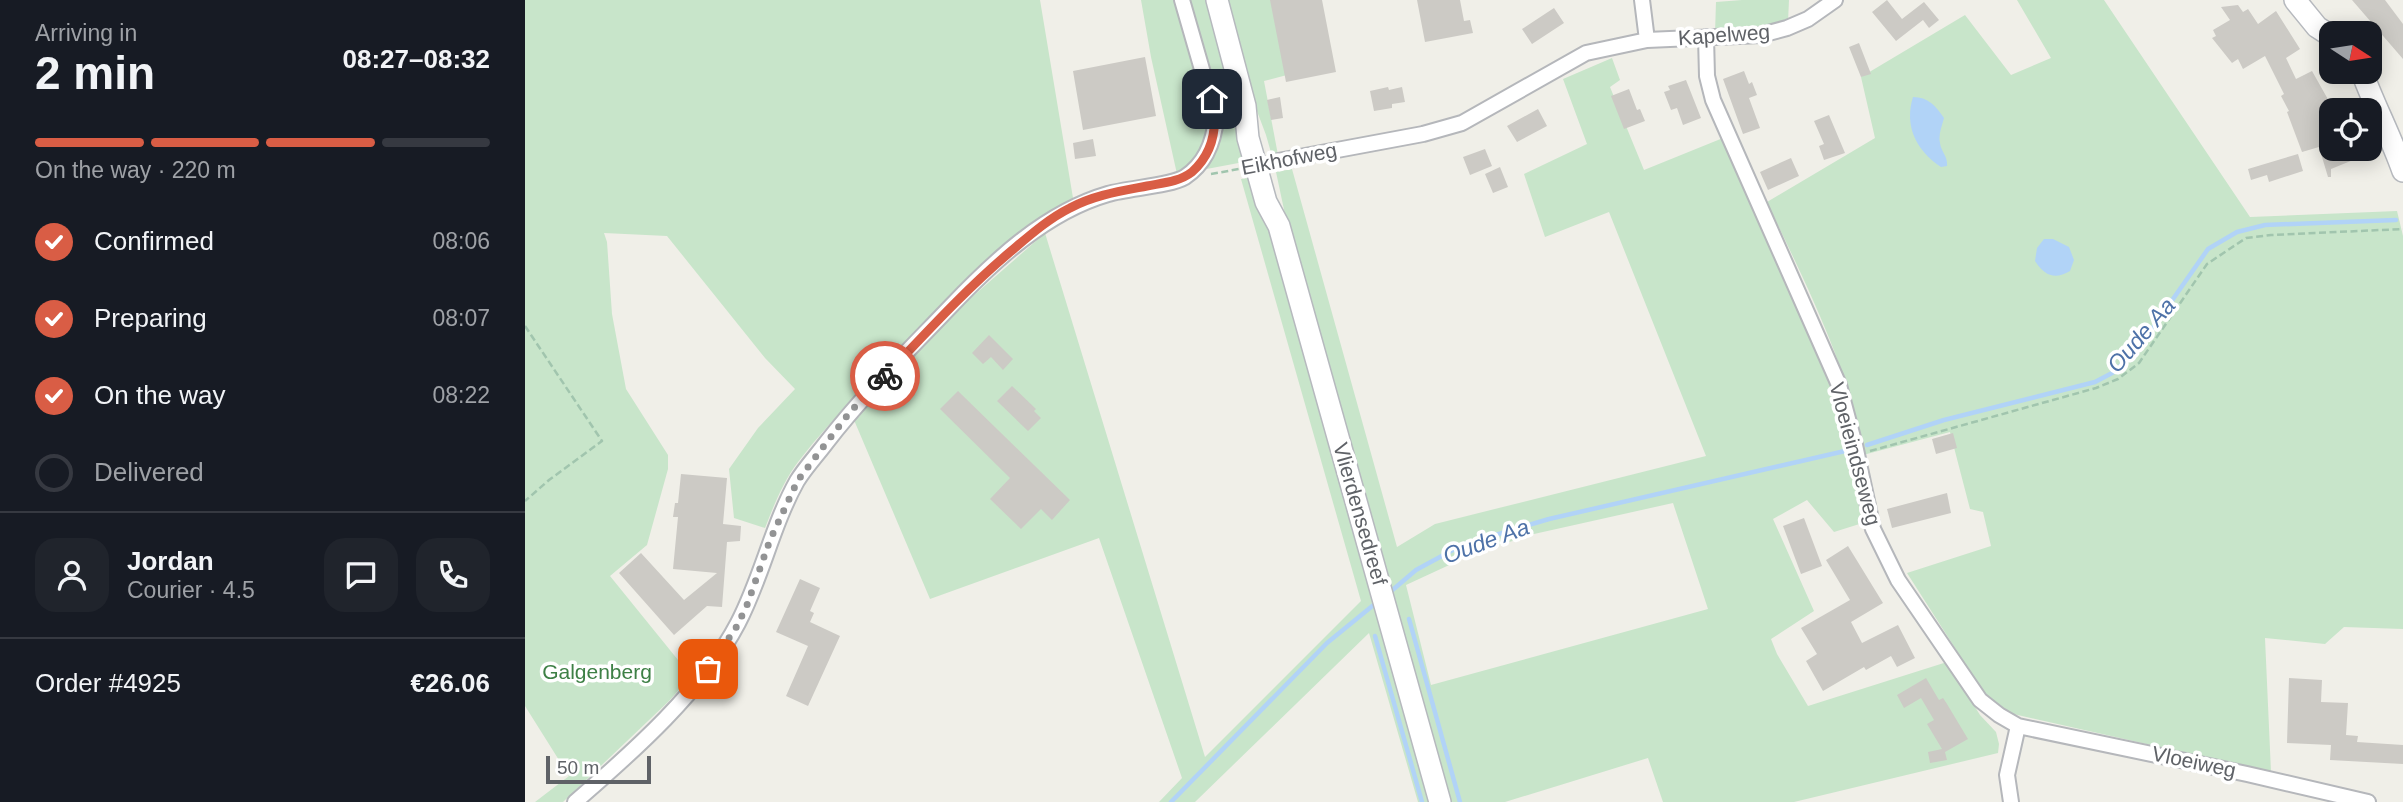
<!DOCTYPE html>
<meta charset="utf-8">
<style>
body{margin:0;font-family:Arial,sans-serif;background:#20242c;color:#f1f3f6;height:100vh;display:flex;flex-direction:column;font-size:26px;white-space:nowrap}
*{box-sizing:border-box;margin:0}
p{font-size:23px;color:#9ea1a6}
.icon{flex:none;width:38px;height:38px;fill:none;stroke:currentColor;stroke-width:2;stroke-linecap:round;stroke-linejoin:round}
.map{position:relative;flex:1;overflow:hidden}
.details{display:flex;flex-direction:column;background:#171b24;width:525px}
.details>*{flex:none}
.needle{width:46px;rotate:102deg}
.fabs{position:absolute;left:1794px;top:21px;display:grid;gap:14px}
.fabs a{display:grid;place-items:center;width:63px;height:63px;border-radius:14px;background:#171b24;box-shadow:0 4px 18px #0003;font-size:35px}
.scale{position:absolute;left:21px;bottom:18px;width:105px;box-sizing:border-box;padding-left:7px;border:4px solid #5f6267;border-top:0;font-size:19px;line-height:24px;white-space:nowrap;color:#5f6267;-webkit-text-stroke:5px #fff;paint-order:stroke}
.pin{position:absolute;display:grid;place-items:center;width:60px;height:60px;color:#fff;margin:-30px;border-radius:14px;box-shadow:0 4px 10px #0006}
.courier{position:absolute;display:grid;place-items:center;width:70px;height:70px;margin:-35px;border:5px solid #d95d45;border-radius:50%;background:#fff;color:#222;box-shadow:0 2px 9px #0007}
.head em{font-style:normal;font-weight:800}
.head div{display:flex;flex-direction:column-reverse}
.head{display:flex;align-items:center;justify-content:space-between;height:119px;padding:0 35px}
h1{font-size:46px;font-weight:800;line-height:52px}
.bar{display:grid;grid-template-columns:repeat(4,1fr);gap:10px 7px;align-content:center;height:84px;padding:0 35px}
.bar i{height:9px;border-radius:5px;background:#363941}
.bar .active{background:#d95d45}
.bar p{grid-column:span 4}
.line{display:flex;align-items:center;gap:18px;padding:0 35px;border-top:2px solid #363941}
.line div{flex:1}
.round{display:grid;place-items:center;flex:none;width:74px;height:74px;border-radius:21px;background:#20242c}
ol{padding:0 35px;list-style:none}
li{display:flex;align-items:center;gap:21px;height:77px}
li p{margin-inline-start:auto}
li .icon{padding:7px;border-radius:50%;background:#d95d45;color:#fff;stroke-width:4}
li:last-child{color:#9ea1a6}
li i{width:38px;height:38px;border:4px solid #363941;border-radius:50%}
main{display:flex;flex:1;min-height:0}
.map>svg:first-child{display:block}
.green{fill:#c8e5ca;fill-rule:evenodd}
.water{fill:#b1d3f7}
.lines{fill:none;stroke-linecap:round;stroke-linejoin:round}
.stream{stroke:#b1d3f7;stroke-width:4.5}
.building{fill:#cccac5}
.street-casing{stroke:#b5b7bb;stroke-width:18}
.secondary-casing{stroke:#b6b9be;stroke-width:24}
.path{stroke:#a1c5ae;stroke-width:2.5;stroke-dasharray:7 3.5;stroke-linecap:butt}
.street{stroke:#fff;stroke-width:14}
.secondary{stroke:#fff;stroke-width:21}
.done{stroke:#929394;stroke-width:7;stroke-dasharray:0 12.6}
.route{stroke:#d95d45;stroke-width:9}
.labels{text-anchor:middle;stroke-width:7;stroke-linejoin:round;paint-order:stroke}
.street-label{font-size:21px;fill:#5f6267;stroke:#fff}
.park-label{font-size:21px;fill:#3e8046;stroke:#fff}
.water-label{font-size:23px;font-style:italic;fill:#4e72a8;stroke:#fff}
</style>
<main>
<section class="details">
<div class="head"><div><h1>2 min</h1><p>Arriving in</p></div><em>08:27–08:32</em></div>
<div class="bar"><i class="active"></i><i class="active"></i><i class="active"></i><i></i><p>On the way · 220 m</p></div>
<ol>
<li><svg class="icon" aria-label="check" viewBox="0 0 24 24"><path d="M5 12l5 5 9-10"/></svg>Confirmed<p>08:06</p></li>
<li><svg class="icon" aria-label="check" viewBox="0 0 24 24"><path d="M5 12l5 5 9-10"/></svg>Preparing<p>08:07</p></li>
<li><svg class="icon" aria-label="check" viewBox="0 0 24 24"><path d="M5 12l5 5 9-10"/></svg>On the way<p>08:22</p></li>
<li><i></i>Delivered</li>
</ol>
<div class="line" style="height:126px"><a class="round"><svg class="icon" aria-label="person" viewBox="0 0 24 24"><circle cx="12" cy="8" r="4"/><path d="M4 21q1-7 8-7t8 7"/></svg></a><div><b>Jordan</b><p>Courier · 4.5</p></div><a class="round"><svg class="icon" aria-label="chat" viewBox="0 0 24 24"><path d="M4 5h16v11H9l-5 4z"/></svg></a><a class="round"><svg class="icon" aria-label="phone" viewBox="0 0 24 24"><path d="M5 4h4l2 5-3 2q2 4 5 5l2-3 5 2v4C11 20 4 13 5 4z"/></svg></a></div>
<div class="line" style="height:91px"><div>Order #4925</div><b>€26.06</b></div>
</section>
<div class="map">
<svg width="1878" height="802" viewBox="0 0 1878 802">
<rect width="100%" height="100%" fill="#f0efe8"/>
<path class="green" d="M0 0H515L548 198C490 230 446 279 400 326 357 369 311 413 273 462 258 482 249 505 240 528L209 518 204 469 233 428 270 389 240 358 142 236 79 233 82 242 87 314 101 389 143 455V469L122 545 85 576 166 676 144 701 38 802H10L44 776 0 706Z
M616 0H652C662 34 691 110 680 142 675 156 664 166 652 174L626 57Z
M665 0H684L724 161 671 171 692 135Z
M700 0H747L762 75 739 81 753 155 747 156 741 135 724 90Z
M1217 0H1264L1263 22 1254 26 1190 33 1191 2Z
M1492 0H1579L1725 217 1872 211 1878 236V629L1819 627 1800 644 1740 638 1746 772 1484 713 1462 698 1382 573 1466 546 1458 512 1445 509 1425 432 1338 455C1325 368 1279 281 1242 202L1350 138 1336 77 1440 15 1486 75 1526 58Z
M1087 58 1095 80 1085 87 1119 170 1198 138 1286 332 1308 389 1344 521 1309 532 1282 500 1248 519 1289 611 1246 639 1252 654 1283 706 1422 662 1455 715 1471 732 1474 744 1473 753 1269 802H1138L1123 758 980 802H924L870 599 817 421 761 219 751 172 767 169 872 547 910 524 1181 456 1084 212 1020 237 999 174 1062 144 1038 79ZM1148 503 1183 609 906 685 881 585 948 554 1009 534Z
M729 177 747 225 908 802H893L844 633 670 802H634L657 778 574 538 405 599 329 420 381 362 439 304 520 233 680 757 836 601 716 179Z"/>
<path class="water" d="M1388 97C1403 97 1411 106 1419 118 1417 126 1413 135 1415 143 1416 152 1423 156 1422 166L1416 167C1391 150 1379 126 1388 97Z
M1519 239H1528L1544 247 1549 260 1545 271C1530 280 1520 276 1510 261L1512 248Z"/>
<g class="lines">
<path class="stream" d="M1342 445 1419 420 1570 382 1589 372 1603 358 1627 329 1683 249 1712 232 1740 225 1871 220
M864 593 891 570 937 545 1024 519 1320 451
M884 619 935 802
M850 636 897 802
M646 802 802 643 851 603"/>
</g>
<path class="building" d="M745 0H797L811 72 761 82Z
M892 0H935L939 21 945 20 948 33 900 42Z
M1362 0 1377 19 1399 2 1414 20 1404 28 1398 20 1371 41 1347 12Z
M1827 0H1860L1878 24V59Z
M1713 5 1718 12 1723 9 1733 24 1751 11 1775 49 1761 58 1771 79 1787 71 1809 110H1806V149H1831L1833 158 1806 169V177H1803L1794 147 1777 152 1762 112 1764 111 1756 96 1759 94 1740 56 1718 69 1713 59 1707 63 1687 38 1691 36 1688 30 1705 20 1696 7Z
M1029 8 1039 23 1007 44 997 29Z
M1334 43 1346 74 1336 77 1324 47Z
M620 57 631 116 558 130 548 71Z
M1219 71 1224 84 1227 82 1232 95 1224 98 1235 128 1218 134 1198 79Z
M1161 80 1176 118 1158 125 1152 108 1146 110 1139 92 1145 90 1143 86Z
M863 87 864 90 877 87 880 102 867 104V108L849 111 845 91Z
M1104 89 1112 110 1115 109 1120 121 1099 129 1086 96Z
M755 97 758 118 746 120 742 100Z
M1013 109 1022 126 992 142 982 126Z
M1304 115 1320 153 1299 160 1294 146 1299 144 1289 121Z
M568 139 571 156 550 159 548 143Z
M960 149 967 166 945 175 938 157Z
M1773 154 1778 171 1744 182 1742 175 1726 180 1723 169Z
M1266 158 1274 176 1243 190 1235 172Z
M975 167 983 187 968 193 960 174Z
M464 335 488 359 478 370 466 357 458 364 447 353Z
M487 386 511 409 509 411 516 418 503 431 472 401Z
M433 391 545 500 527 520 516 509 496 529 465 499 485 478 415 409Z
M1428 433 1432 448 1411 454 1407 439Z
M156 474 202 478 198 524 216 526 215 541 202 542 197 607 182 606 149 635 94 573 116 553 159 600 192 573 148 569 153 517H148L150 503H153Z
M1422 493 1426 513 1367 528 1362 509Z
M1279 518 1297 566 1276 574 1258 526Z
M1323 546 1358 603 1326 622 1337 643 1373 625 1390 658 1372 667 1366 656 1341 670 1339 667 1298 691 1281 661 1292 654 1276 628 1325 600 1301 560Z
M275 579 295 588 285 611 289 613 285 622 315 636 283 706 261 696 283 646 251 632Z
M1401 678 1414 700 1418 698 1422 704 1443 739 1420 752 1422 760 1405 763 1403 752 1417 749 1402 724 1409 720 1396 698 1379 708 1372 695Z
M1764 678 1797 680 1796 702 1823 703 1821 735 1833 736 1832 742 1878 745V764L1805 760 1806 745 1762 743Z"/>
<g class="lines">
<g class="street-casing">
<path id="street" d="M1117 0 1122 40
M1181 37 1182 76 1188 100 1314 385 1330 445 1348 529 1373 580 1455 700 1474 715 1493 726 1722 774 1843 802
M753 161 898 134 937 123 1061 53 1122 40 1236 35 1262 28 1283 19 1310 0
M50 802C108 752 178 690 213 623 237 577 247 526 272 481 280 468 292 455 301 443 339 394 383 351 426 306 470 260 521 212 583 194 603 188 645 186 660 177 681 163 689 141 691 118L657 0
M1486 802 1482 775 1493 726"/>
</g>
<g class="secondary-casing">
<path id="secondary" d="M692 0 720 106 723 138 731 166 741 202 754 226 915 802
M1770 0 1792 27 1806 36
M1837 72C1849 105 1866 137 1878 171"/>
</g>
<path class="path" d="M686 174 714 169
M0 326 77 441 24 480 0 501
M1345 451 1571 388 1593 379 1614 363 1682 264 1721 238 1746 235 1878 229"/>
<use href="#street" class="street"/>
<use href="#secondary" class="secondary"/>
</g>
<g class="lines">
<path class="done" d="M183 669 212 626 222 605 245 540 273 480 325 412 360 376"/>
<path class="route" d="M360 376C401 333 440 290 485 252 504 236 523 219 545 208 569 195 596 191 622 186 637 183 654 182 667 172 689 152 693 127 687 99"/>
</g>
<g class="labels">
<g class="street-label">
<text transform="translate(1199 35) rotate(-4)" y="7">Kapelweg</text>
<text transform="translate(764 159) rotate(-11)" y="7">Eikhofweg</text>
<text transform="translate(1330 454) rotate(75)" y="7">Vloeieindseweg</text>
<text transform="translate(835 514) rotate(74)" y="7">Vlierdensedreef</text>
<text transform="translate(1669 762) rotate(12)" y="7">Vloeiweg</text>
</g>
<g class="park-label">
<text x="72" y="679">Galgenberg</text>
</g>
<g class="water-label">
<text transform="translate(1616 335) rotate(-49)" y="8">Oude Aa</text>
<text transform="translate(961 541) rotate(-20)" y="8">Oude Aa</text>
</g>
</g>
</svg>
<div class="fabs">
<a><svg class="needle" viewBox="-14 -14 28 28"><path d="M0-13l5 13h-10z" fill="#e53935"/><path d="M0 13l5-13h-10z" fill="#9ea1a6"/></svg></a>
<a><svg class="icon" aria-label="locate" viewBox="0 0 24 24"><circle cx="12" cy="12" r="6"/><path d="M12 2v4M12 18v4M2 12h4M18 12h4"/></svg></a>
</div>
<div class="scale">50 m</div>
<div class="pin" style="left:183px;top:669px;background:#ea580c"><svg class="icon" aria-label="bag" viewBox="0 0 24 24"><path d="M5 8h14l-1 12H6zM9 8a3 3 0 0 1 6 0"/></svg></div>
<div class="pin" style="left:687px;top:99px;background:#1f2937"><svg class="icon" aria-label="home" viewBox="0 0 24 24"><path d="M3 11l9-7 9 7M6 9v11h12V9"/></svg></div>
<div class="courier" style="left:360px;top:376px"><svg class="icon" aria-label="bike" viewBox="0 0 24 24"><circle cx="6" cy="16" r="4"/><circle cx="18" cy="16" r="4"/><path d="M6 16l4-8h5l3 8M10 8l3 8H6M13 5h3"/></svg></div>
</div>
</main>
